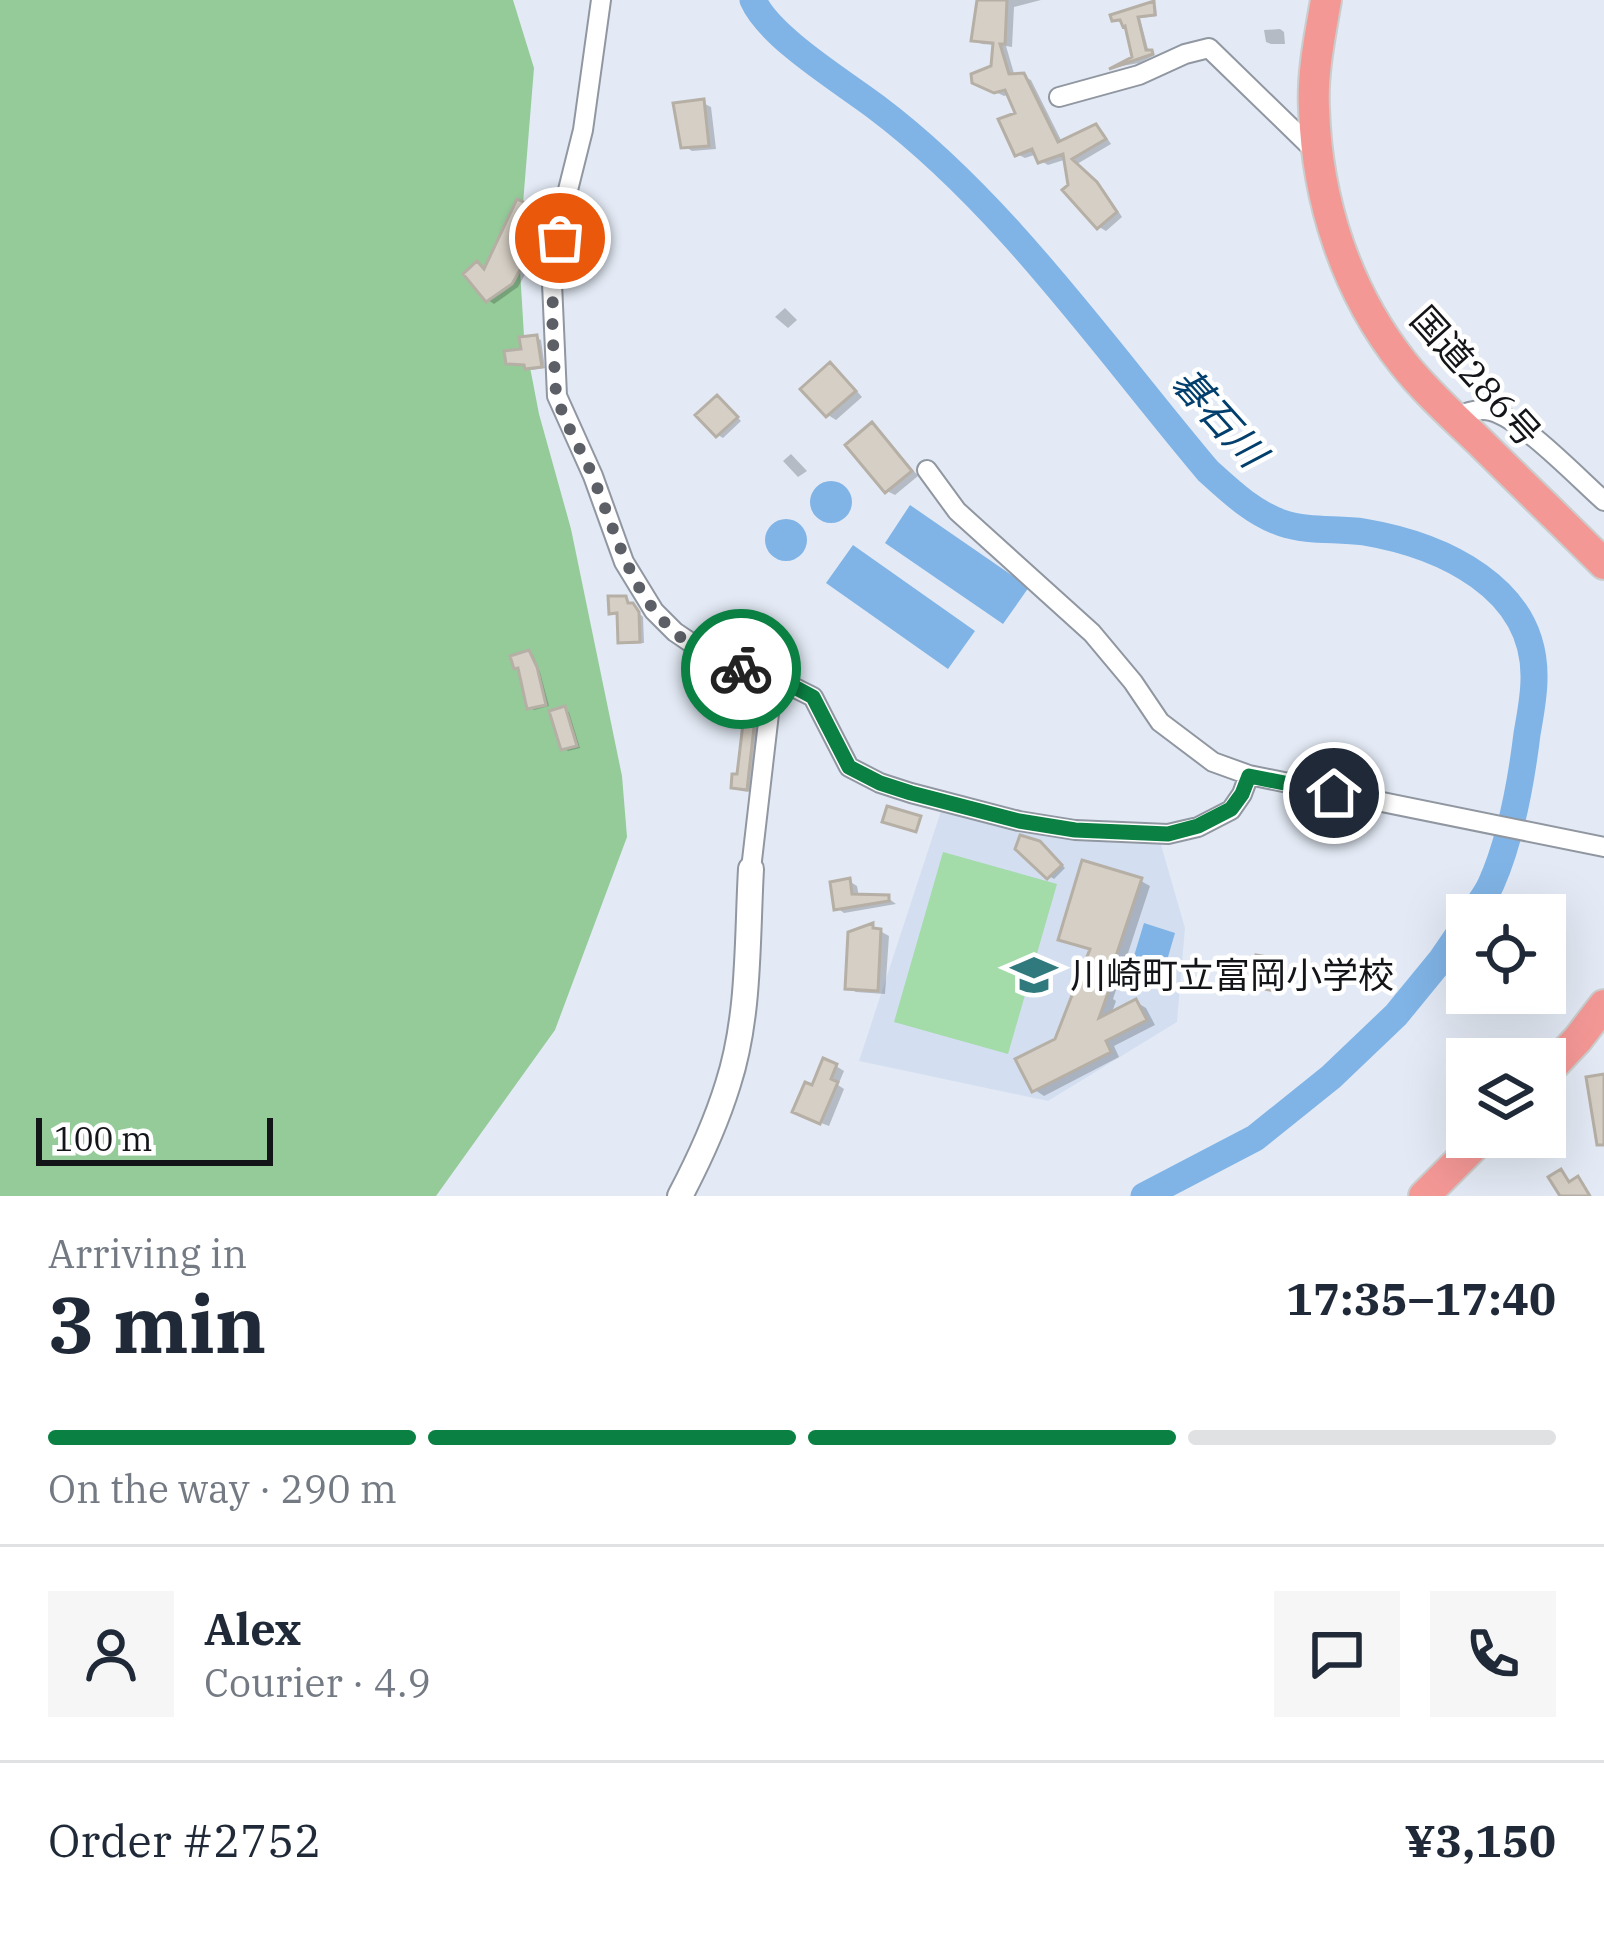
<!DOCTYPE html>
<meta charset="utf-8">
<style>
body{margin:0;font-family:"IBM Plex Serif","Noto Sans JP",serif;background:#f6f6f7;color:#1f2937;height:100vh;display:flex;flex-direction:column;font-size:45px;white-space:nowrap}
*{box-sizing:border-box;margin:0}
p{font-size:39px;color:#747a83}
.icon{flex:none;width:66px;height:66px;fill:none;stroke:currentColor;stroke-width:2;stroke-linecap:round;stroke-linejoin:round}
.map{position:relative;height:1196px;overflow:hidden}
.panel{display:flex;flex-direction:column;background:#fff;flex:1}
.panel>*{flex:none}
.buttons{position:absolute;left:1446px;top:894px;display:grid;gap:24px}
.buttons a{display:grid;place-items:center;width:120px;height:120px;border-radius:0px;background:#fff;box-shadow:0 12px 48px #0002;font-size:60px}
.scale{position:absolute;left:36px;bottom:30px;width:237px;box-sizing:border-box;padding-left:12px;border:6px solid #131519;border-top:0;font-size:33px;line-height:42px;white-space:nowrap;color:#131519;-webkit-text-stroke:9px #fff;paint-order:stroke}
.pin{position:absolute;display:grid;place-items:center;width:102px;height:102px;color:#fff;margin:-51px;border:6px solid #fff;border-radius:50%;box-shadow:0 3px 12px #0007}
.courier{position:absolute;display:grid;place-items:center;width:120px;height:120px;margin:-60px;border:9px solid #0b8043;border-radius:50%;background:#fff;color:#222;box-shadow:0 3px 15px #0007}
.head em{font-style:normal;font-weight:700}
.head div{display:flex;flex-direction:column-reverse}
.head{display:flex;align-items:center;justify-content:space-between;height:204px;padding:0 48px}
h1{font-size:78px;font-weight:700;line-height:90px}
.bar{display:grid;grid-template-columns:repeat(4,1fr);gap:18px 12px;align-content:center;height:144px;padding:0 48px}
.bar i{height:15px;border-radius:9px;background:#e0e1e3}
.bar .current{background:#0b8043}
.bar p{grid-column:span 4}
.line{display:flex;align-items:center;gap:30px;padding:0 48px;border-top:3px solid #e0e1e3}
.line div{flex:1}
.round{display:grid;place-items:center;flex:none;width:126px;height:126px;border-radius:0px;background:#f6f6f7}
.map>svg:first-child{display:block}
.built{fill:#d3dff0}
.green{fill:#a3dba9}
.forest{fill:#94cb99}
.water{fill:#80b4e6}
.shadow{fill:#0003}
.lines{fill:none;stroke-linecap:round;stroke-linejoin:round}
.river{stroke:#80b4e6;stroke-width:27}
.building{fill:#d6cfc5;stroke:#b6afa5;stroke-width:3}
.minor-casing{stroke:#9097a1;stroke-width:22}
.tertiary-casing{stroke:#9097a1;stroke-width:28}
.trunk-casing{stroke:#cbcccc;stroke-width:34}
.minor{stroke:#fff;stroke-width:18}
.tertiary{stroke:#fff;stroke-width:24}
.trunk{stroke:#f49896;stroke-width:30}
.done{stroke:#5c6066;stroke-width:12;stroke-dasharray:0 21.6}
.route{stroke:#0b8043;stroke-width:15}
.labels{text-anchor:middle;stroke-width:9;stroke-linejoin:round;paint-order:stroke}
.street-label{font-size:36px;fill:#131519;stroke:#fff}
.poi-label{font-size:36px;fill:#131519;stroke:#fff;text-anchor:start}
.water-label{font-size:39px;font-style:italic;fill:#023f6d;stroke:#fff}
</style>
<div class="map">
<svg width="1604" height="1196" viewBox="0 0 1604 1196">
<rect width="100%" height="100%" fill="#e3eaf5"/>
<path class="built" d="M941 811 1051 837 1160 841 1185 928 1177 1022 1048 1101 859 1061Z"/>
<path class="green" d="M943 852 1057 884 1008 1054 894 1022Z"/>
<path class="forest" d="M0 0H513L534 68 519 253 524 336 539 414 571 529 622 776 627 837 555 1030 436 1196H0Z"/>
<path class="water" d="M810 502a21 21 0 1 1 42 0a21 21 0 1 1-42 0Z
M910 505 1029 587 1003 624 885 543Z
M765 540a21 21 0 1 1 42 0a21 21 0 1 1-42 0Z
M853 545 975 631 948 669 826 583Z
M1144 923 1175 933 1159 988 1127 979Z"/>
<path class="shadow" d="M980 0H1041L1014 7 1012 47 1006 46 1015 77 1023 76 1031 80 1063 144 1096 128 1103 132 1111 144 1077 164 1104 190 1122 217 1106 231 1099 227 1071 187 1067 159 1048 165 1041 161 1037 154 1025 158 1017 154 1019 114 1010 94 1004 96 983 86 994 68 996 45 982 44 974 40Z
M1153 4 1156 6 1157 16 1140 18 1149 53 1155 55 1139 63 1116 67 1135 59 1124 20 1114 19Z
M1280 29 1284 32 1285 44H1271L1266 42 1264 30Z
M703 103 711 107 716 149 692 151 684 146Z
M519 203 548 218 530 251 536 255 518 287 494 304 488 300 478 265 486 270Z
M785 308 797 320 788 328 775 317Z
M537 338 541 340 545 368 532 370 527 365 508 363 524 352Z
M831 366 839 371 862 397 836 420 828 415Z
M722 401 741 421 723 438 718 435Z
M872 425 880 430 918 476 895 495 887 491Z
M791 454 807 471 798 477 783 461Z
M625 599 643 617 644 643 625 644 621 641 620 614 612 612Z
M529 653 533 655 540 672 549 706 534 710 530 707Z
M757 694 764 698 754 792 742 791 734 786 739 778Z
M564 710 569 712 580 748 568 751 563 748Z
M1045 848 1065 868 1054 879 1049 876Z
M849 881 857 886 859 897 888 898 896 904 844 913 837 908Z
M1141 881 1150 886 1113 999 1116 1001 1111 1015 1136 1002 1146 1008 1155 1025 1114 1046 1119 1057 1044 1096 1035 1090 1058 1041 1092 950 1071 944Z
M873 927 889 936 885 994 856 992 848 988Z
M1279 962 1284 965 1279 991 1258 987Z
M836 1066 844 1071 838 1085 844 1089 829 1126 803 1116 813 1089Z"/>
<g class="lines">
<path class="river" d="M753 0C769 37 843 82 876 107 1004 203 1105 349 1208 471 1230 491 1253 513 1282 523 1308 532 1337 528 1364 532 1441 545 1536 587 1534 679 1534 697 1530 716 1527 734 1521 783 1511 839 1491 884 1486 895 1478 905 1471 915
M1144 1196 1255 1138 1331 1077 1396 1015 1441 960 1467 922"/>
</g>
<path class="building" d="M977 0H1007L1005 44H1000L1009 74 1024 73 1058 142 1096 124 1106 139 1072 159 1097 182 1117 212 1097 229 1062 190 1068 185 1063 154 1038 163 1032 149 1015 156 998 119 1015 113 1005 90 994 93 972 83 971 74 991 66 993 43 971 41Z
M1154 1 1155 15 1138 17 1146 50H1152L1153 54 1109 69 1132 57 1125 26 1123 27 1120 20 1112 21 1110 15Z
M704 99 709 146 681 148 673 103Z
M517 199 544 212 526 245 532 249 512 284 486 302 463 274 477 261 484 269Z
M537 335 542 367 525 369 524 365 506 364 504 351 521 349 519 337Z
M830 362 856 391 826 417 800 389Z
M717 395 738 417 716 437 695 415Z
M872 422 912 471 885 493 845 445Z
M608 596H626L628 603H633L639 612 640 642 618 643 617 613 609 614Z
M529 650 537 667 546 705 527 709 518 668 514 669 510 656Z
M747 690 758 691 747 790 731 788 732 774H737Z
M565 706 577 746 561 750 549 711Z
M887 806 921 816 916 832 882 822Z
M1020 835 1040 841 1062 865 1047 879 1015 849Z
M1082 860 1142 878 1104 992 1108 993 1099 1018 1136 999 1147 1020 1106 1041 1111 1052 1032 1092 1015 1059 1055 1039 1090 949 1058 940Z
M850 878 852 894 889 895V901L834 910 830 882Z
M873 923V928L881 929 878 991 845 989 848 932Z
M1256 955 1280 959 1274 991 1250 986Z
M823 1058 837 1064 831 1079 838 1082 820 1124 792 1112 805 1082 812 1085Z
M1604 1074V1145H1597L1586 1077Z
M1561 1169 1569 1182 1578 1176 1590 1196H1560L1548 1177Z"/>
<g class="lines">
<g class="minor-casing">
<path id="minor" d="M601 0 583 130 567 194 552 283 557 396 593 476 624 562 654 611 675 632 718 661 787 684 813 697 849 767 880 783 911 793 1019 821 1075 830 1168 834 1198 827 1231 810 1242 794 1249 775
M1059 97 1139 75 1185 54 1209 48 1315 151
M1454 418C1466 412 1478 408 1491 411 1522 419 1579 479 1604 501
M927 470 957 511 1092 633 1133 682 1160 722 1213 762 1249 775 1604 847
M751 869 773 679"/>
</g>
<g class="tertiary-casing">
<path id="tertiary" d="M680 1196C699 1160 716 1123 728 1084 750 1016 747 939 751 869"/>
</g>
<g class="trunk-casing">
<path id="trunk" d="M1326 0C1320 36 1312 73 1314 109 1317 201 1346 291 1403 363 1426 392 1454 417 1480 442 1521 483 1563 523 1604 564
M1545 1074 1578 1039 1604 1005
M1424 1196 1483 1137"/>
</g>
<use href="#minor" class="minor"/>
<use href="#tertiary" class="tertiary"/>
<use href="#trunk" class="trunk"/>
</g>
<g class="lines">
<path class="done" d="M560 238C552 281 551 315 554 358 555 370 554 384 557 395 563 421 580 447 591 472 627 559 638 635 741 669"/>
<path class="route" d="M741 669 787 683 813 697 849 767 880 783 911 793 1019 821 1075 830 1168 834 1198 826 1231 809 1242 794 1249 776 1334 793"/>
</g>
<defs>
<g id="school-bare" transform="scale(3.6)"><path d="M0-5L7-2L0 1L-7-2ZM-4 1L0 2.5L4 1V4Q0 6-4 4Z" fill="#30797d" stroke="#fff" stroke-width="2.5" paint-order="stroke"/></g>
</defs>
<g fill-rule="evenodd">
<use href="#school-bare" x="1034" y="975"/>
</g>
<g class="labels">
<g class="street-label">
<text transform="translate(1476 376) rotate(48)" y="13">国道286号</text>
</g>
<g class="poi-label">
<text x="1070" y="988">川崎町立富岡小学校</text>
</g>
<g class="water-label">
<text transform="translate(1219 417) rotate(48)" y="14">碁石川</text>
</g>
</g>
</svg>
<div class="buttons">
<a><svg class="icon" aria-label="locate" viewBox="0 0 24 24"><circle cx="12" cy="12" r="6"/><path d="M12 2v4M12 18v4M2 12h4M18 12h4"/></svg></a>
<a><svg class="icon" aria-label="layers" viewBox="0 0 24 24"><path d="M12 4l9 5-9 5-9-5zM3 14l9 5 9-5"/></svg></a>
</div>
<div class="scale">100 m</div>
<div class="pin" style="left:560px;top:238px;background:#ea580c"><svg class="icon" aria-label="bag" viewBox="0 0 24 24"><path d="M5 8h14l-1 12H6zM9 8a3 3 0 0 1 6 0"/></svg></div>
<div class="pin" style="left:1334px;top:793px;background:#1f2937"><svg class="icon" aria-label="home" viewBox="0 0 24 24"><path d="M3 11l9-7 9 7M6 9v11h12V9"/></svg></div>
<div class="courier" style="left:741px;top:669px"><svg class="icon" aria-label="bike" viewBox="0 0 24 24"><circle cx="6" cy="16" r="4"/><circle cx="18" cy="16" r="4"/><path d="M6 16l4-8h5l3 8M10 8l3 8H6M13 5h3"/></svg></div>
</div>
<section class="panel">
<div class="head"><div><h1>3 min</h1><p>Arriving in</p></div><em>17:35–17:40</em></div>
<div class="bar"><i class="current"></i><i class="current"></i><i class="current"></i><i></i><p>On the way · 290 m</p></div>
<div class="line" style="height:216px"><a class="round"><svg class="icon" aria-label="person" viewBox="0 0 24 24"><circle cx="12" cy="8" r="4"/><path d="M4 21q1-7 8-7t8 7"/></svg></a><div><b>Alex</b><p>Courier · 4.9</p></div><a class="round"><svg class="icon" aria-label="chat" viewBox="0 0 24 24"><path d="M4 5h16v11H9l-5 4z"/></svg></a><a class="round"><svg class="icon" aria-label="phone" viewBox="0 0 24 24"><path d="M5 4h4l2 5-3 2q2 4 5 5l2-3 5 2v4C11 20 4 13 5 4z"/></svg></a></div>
<div class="line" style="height:156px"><div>Order #2752</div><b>¥3,150</b></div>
</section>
